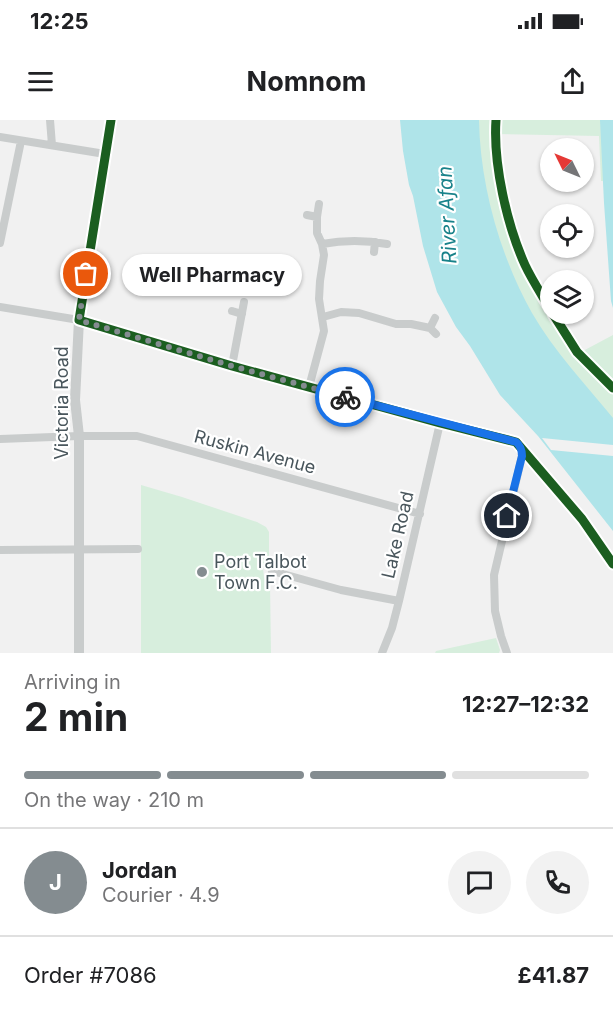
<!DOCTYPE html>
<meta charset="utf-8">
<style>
body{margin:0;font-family:Inter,sans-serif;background:#f2f2f2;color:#202124;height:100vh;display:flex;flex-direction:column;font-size:22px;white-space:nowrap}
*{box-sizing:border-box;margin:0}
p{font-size:20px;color:#757577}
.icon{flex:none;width:33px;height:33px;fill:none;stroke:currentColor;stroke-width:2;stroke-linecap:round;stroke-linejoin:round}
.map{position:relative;height:533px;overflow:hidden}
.sheet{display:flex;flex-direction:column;background:#fff;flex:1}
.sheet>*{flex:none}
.needle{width:39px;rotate:313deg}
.controls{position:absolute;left:540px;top:18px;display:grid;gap:12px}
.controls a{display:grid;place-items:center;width:54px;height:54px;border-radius:50%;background:#fff;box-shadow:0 2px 4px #0004;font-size:30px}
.pin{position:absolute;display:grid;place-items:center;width:51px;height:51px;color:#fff;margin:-26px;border:3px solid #fff;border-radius:50%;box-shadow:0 2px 6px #0007}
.courier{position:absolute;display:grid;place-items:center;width:60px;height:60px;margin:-30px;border:4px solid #1a73e8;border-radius:50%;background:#fff;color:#222;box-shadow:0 2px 8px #0007}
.bubble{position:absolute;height:42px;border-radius:21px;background:#fff;box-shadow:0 2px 4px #0004;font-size:20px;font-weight:700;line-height:42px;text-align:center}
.headline em{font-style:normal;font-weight:700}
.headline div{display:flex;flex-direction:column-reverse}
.headline{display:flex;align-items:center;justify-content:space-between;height:102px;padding:0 24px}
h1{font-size:39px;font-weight:700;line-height:45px}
.bar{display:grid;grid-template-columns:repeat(4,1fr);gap:9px 6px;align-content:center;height:72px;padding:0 24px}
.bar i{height:8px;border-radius:4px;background:#e0e0e0}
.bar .selected{background:#848c90}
.bar p{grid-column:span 4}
.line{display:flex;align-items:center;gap:15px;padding:0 24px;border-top:2px solid #e0e0e0}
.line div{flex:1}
.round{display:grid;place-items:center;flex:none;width:63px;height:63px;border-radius:32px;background:#f2f2f2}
.status{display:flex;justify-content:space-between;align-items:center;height:42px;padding:0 30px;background:#fff;direction:ltr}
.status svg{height:16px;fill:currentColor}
header{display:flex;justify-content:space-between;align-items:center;height:78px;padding:0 24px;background:#fff;font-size:27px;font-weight:700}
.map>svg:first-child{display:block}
.green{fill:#d7eedd}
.water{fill:#afe4e9}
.pier{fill:#f1f1f1}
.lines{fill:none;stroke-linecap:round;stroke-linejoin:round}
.minor{stroke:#c9cccc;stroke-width:8}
.tertiary{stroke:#c9cccc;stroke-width:10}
.cycleway-casing{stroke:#fff;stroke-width:13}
.cycleway{stroke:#1b5e20;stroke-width:9}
.done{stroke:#848c90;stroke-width:6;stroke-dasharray:0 10.8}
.route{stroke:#1a73e8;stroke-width:8}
.poi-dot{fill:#848c90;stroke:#fff;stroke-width:2}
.labels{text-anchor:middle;stroke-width:4.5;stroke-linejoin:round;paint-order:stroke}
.street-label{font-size:18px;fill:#49565c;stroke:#fff}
.poi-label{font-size:18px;fill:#49565c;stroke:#fff;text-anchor:start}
.water-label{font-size:20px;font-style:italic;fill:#18828a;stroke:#fff}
</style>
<div class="status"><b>12:25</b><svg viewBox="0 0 49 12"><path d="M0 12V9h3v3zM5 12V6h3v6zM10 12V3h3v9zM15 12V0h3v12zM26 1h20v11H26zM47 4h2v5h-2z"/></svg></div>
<header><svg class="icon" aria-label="menu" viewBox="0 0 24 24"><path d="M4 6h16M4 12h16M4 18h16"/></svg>Nomnom<svg class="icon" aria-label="share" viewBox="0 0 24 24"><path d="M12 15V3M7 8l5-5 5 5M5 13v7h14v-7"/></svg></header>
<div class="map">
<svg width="613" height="533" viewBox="0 0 613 533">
<rect width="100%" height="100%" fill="#f1f1f1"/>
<path class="green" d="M450 0H613L604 68 603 61H601L599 16 495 14 515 119 573 227 613 268V321L552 294Z
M613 215V259L591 241 583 231Z
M141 365 182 377 257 402 266 407 269 412V442L263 448 264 457 270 463 271 533H141Z
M496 518 500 530 499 533H435L436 531Z"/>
<path class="water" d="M400 0H479C480 65 500 136 532 193 554 231 585 264 613 298V411L538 316 500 275 470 226 456 207 437 172 423 126 413 76 409 65 403 31Z
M600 0H613V188L611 181 604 83Z"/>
<path class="pier" d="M542 318 613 325V336L551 330Z"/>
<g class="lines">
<path class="minor" d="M50 0 52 25
M496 0C493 44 507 105 525 145 532 160 542 175 550 189
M0 17 105 34
M307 95 317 97
M0 123 21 21
M322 124C344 120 365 120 387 124
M374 132 375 122
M0 187 79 200 232 246 440 303 516 322C521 326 522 330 522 336L494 455 495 491 501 516 507 533
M232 191 242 194
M553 194 577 232 613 268
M323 197 341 192 359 193 396 204H411L430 208 436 214
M430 208 435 198
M232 246 244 182
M309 267 324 211 319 179 320 161 324 135 322 124 317 113V97L319 84
M0 319 79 316H137L420 394
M0 430 138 429
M272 451 341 470 399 481
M382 533 392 508 399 481 440 303"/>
<path class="tertiary" d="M79 533V316L75 280 79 200 111 0"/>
<g class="cycleway-casing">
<path id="cycleway" d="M111 0 79 200 232 246 440 303 516 322 582 399 613 444
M496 0C493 44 507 105 525 145 532 160 542 175 550 189
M553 194 577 232 613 268"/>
</g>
<use href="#cycleway" class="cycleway"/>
</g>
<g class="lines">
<path class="done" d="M86 154 79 200 232 246 345 277"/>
<path class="route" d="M345 277 516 322C521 326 522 330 522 336L507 396"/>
</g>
<circle class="poi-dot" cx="202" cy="452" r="6"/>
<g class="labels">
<g class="street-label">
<text transform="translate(62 283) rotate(-90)" y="6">Victoria Road</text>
<text transform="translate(255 332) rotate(15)" y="6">Ruskin Avenue</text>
<text transform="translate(398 415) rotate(-77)" y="6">Lake Road</text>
</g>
<g class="poi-label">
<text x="214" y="448">Port Talbot<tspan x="214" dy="21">Town F.C.</tspan></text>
</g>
<g class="water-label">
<text transform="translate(447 95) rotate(-93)" y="7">River Afan</text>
</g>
</g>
</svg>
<div class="controls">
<a><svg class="needle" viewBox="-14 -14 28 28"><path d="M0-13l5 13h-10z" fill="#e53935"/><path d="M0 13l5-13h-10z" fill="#757577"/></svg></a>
<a><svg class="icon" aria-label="locate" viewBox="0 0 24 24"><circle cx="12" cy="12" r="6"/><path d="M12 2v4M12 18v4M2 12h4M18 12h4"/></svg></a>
<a><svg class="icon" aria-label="layers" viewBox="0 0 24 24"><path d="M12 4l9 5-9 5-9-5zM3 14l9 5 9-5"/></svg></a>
</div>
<div class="pin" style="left:86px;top:154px;background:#ea580c"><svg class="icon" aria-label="bag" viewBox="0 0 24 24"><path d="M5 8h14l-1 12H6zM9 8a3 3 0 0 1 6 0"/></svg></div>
<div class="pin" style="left:507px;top:396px;background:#1f2937"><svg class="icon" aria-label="home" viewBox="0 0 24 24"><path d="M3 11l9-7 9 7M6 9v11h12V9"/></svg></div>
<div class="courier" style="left:345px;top:277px"><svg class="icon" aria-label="bike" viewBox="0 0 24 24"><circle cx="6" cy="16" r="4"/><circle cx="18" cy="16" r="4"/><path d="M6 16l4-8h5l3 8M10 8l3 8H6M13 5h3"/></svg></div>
<div class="bubble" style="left:122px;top:134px;width:180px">Well Pharmacy</div>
</div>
<section class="sheet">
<div class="headline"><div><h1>2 min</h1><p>Arriving in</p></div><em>12:27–12:32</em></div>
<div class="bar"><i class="selected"></i><i class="selected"></i><i class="selected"></i><i></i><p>On the way · 210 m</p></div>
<div class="line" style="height:108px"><b class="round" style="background:#848c90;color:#fff">J</b><div><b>Jordan</b><p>Courier · 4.9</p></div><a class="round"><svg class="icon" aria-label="chat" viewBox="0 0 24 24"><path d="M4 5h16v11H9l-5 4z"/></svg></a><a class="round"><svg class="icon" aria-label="phone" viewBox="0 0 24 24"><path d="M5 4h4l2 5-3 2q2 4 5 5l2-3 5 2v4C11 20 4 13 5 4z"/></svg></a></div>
<div class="line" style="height:78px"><div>Order #7086</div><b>£41.87</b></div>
</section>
